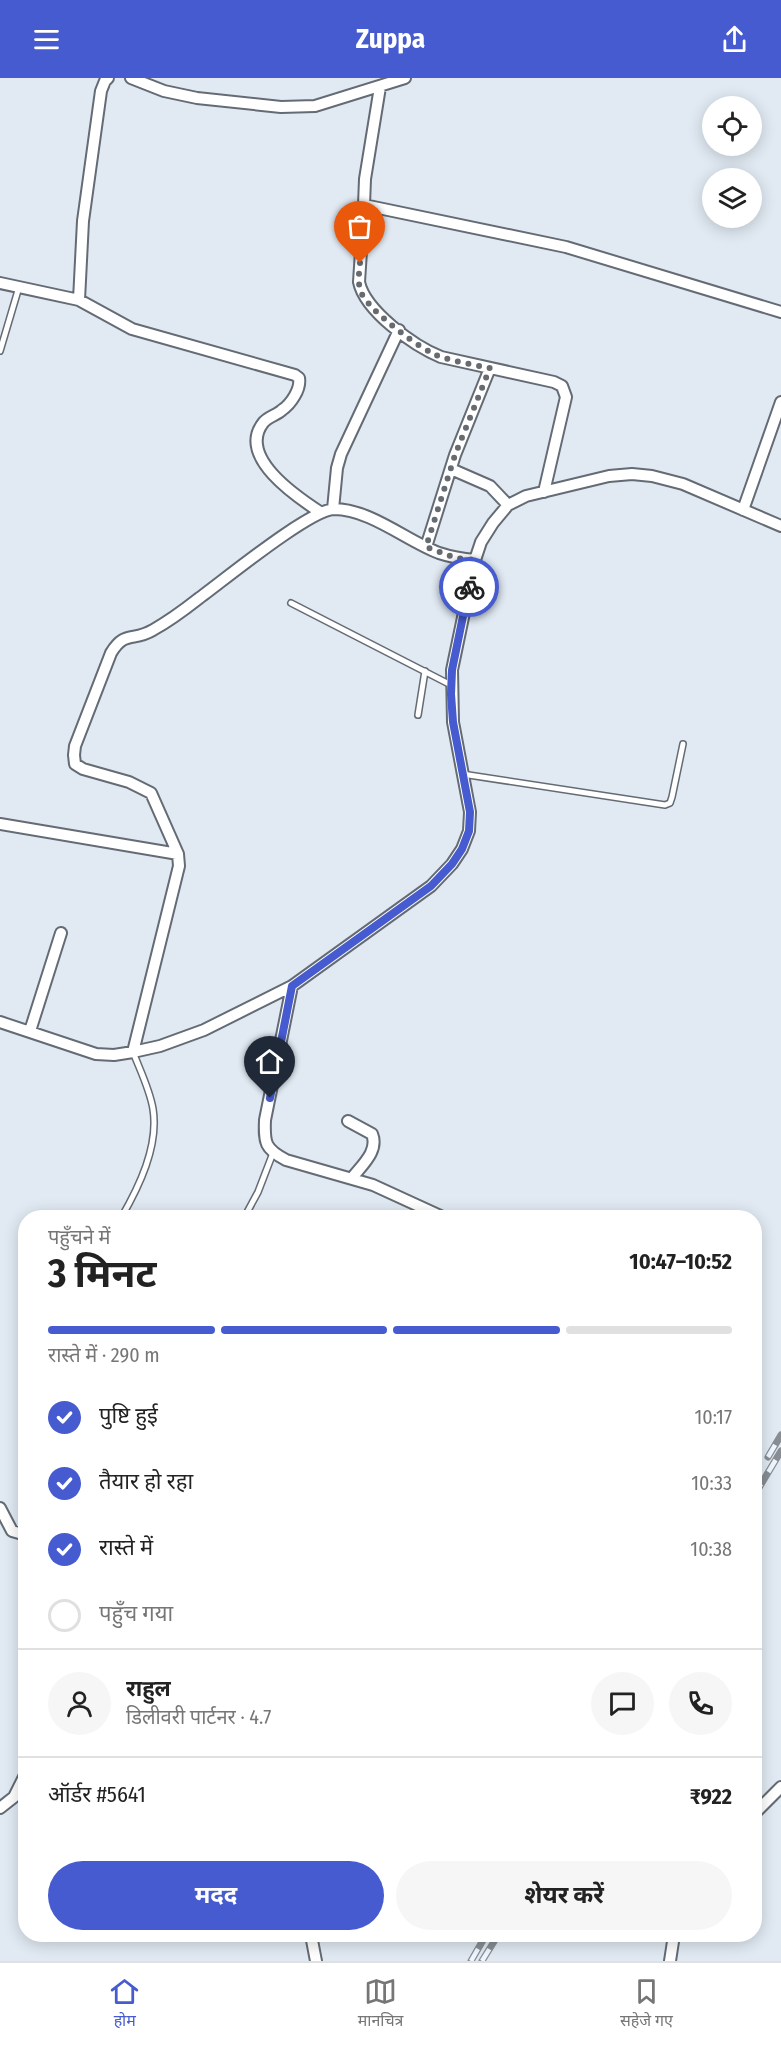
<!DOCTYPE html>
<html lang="hi">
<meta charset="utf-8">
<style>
body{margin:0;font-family:"Fira Sans Condensed","Noto Sans Devanagari",sans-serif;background:#f6f6f6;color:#222;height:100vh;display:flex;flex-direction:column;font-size:22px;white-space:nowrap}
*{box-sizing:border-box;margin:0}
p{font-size:20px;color:#767676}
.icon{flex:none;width:33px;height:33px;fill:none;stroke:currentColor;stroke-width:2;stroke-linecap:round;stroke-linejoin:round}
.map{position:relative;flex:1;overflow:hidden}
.details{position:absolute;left:18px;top:1132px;width:744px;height:732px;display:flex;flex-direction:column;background:#fff;border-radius:24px;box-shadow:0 3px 15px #0003}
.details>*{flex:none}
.tools{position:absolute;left:702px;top:18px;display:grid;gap:12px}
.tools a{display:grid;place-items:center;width:60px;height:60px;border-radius:50%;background:#fff;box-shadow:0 3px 15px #0003;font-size:30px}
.pin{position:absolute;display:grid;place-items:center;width:51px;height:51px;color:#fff;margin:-62px -26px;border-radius:50% 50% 50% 0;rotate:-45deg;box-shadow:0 0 6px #0007}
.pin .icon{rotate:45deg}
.courier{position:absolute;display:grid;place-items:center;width:60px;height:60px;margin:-30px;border:4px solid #465bcf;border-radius:50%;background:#fff;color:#222;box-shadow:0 2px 8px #0007}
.head em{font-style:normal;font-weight:700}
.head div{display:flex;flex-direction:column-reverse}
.head{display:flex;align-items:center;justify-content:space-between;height:102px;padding:0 30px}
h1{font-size:39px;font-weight:700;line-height:45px}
.bar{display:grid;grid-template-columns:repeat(4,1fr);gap:9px 6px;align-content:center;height:72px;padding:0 30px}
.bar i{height:8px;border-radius:4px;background:#e0e0e0}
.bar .current{background:#465bcf}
.bar p{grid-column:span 4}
.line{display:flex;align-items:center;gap:15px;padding:0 30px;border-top:2px solid #e0e0e0}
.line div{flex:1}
.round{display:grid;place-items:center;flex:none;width:63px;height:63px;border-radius:32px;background:#f6f6f6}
ol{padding:0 30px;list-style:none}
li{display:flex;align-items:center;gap:18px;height:66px}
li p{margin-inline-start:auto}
li .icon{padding:6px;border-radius:50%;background:#465bcf;color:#fff;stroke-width:4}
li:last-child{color:#767676}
li i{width:33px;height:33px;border:3px solid #e0e0e0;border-radius:50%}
.action{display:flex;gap:12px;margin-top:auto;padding:12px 30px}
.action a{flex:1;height:69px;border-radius:36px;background:#465bcf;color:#fff;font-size:24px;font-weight:700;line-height:69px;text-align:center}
.action a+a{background:#f6f6f6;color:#222}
header{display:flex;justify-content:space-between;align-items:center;height:78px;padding:0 30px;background:#465bcf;color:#fff;font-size:27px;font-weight:700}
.tabs{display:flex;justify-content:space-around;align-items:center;height:84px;border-top:2px solid #e0e0e0;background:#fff;font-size:16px;color:#767676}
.tabs a{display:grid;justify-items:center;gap:3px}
.tabs .current{color:#465bcf}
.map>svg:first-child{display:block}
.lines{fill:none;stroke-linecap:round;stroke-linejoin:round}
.service-casing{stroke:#646b74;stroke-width:8}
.minor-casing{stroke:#646b74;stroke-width:14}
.service{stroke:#fff;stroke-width:5}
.minor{stroke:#fff;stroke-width:10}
.rail-casing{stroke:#888e94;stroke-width:7}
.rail{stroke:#f0f7fe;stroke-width:4.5;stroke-dasharray:14;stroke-linecap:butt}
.done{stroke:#666b71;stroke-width:6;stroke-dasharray:0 10.8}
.route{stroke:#465bcf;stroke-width:8}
</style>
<header><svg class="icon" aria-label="menu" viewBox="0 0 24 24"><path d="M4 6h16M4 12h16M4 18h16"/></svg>Zuppa<svg class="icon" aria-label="share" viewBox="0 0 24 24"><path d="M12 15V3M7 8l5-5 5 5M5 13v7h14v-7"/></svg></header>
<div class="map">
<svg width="781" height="1883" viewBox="0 0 781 1883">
<rect width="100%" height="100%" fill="#e1eaf3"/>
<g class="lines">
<g class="service-casing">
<path id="service" d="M0 273 19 209
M291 525 451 607
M418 637 425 593
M462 696 665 727 670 725 672 719 683 666
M121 1140C139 1109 159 1068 153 1031 150 1012 140 992 133 974
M244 1140 258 1114 273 1075"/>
</g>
<g class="minor-casing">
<path id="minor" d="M131 0 164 13 197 20 281 29 315 28 405 0
M380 9 365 101 364 127 566 169 781 234
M364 127 359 204C365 233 414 268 441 279L554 304 562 308 566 319 544 414
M0 205 79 222 132 251 295 297 299 300C301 311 291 326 282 332 277 337 267 339 263 345 237 379 297 419 320 434
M79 222 83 143 101 13 105 3 108 0
M451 391 490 408 508 427
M333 431 337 390 341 376 399 252
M743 432 781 324
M426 469 455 377 490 290
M0 746 178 776
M292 908 265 1042C264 1065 265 1071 286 1082L373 1107 445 1140
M0 944 96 976 114 977 133 974 160 968 204 952 292 908 431 808 452 786 462 771 469 753 470 734 453 644 452 592 475 482 481 464 493 445 508 427 526 418 609 398 632 396 652 398 683 406 781 448
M30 953 61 855
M133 974 179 788 178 776 151 715 129 704 83 691 75 686 74 677 75 668 111 575C125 552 133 564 153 552 169 543 184 532 198 521 223 503 309 432 334 431 370 431 407 463 439 475 451 479 462 481 475 482
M348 1043 372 1056C379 1073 362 1087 352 1100
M0 1430 12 1453 26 1457
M0 1730 14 1719 26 1695
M754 1736 781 1709
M311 1857 316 1883
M670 1883 674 1857"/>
</g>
<use href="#service" class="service"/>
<use href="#minor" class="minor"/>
<g class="rail-casing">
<path id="rail" d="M768 1379 781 1357
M754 1418 781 1373
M471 1883 486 1857
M482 1883 498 1857"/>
</g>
<use href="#rail" class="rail"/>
</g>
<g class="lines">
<path class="done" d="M360 185C359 194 358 203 360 212 366 231 422 273 441 279 457 284 474 287 490 290L455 377 426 469 456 480 475 482 469 509"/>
<path class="route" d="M270 1020 292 908 431 808 452 786 462 771 469 753 470 734 453 644 451 616 452 592 469 509"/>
</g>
</svg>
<div class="tools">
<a><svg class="icon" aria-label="locate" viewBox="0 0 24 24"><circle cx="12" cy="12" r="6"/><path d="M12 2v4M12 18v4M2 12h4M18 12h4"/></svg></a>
<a><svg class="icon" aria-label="layers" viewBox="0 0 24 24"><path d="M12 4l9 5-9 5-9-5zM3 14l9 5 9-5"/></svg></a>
</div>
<div class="pin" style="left:360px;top:185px;background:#ea580c"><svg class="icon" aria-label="bag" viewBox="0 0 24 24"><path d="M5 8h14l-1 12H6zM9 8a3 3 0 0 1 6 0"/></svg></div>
<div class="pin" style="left:270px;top:1020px;background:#1f2937"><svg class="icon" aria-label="home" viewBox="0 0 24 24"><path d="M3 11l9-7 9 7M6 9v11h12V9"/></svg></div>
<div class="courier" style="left:469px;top:509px"><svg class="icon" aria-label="bike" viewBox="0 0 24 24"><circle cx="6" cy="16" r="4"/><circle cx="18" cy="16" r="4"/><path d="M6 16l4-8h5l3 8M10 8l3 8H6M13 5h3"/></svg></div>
<section class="details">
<div class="head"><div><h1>3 मिनट</h1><p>पहुँचने में</p></div><em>10:47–10:52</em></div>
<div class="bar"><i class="current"></i><i class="current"></i><i class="current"></i><i></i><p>रास्ते में · 290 m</p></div>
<ol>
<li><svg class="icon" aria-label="check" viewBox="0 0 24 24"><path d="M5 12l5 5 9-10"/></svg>पुष्टि हुई<p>10:17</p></li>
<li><svg class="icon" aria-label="check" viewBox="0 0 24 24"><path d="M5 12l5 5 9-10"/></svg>तैयार हो रहा<p>10:33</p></li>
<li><svg class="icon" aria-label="check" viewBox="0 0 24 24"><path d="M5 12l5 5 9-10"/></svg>रास्ते में<p>10:38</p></li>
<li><i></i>पहुँच गया</li>
</ol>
<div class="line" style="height:108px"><a class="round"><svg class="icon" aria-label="person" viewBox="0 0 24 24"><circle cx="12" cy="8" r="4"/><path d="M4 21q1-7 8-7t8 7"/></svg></a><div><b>राहुल</b><p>डिलीवरी पार्टनर · 4.7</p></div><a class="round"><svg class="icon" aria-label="chat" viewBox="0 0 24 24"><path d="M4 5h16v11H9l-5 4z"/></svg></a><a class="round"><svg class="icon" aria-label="phone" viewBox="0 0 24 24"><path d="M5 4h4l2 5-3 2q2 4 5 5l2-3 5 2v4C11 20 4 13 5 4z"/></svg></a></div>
<div class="line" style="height:78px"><div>ऑर्डर #5641</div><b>₹922</b></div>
<div class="action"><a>मदद</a><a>शेयर करें</a></div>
</section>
</div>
<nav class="tabs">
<a class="current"><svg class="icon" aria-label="home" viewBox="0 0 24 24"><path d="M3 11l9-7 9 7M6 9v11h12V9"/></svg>होम</a>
<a><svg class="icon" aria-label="map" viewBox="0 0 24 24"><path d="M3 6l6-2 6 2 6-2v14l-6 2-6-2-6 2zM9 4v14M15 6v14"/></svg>मानचित्र</a>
<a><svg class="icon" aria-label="saved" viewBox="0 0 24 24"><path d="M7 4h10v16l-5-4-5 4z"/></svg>सहेजे गए</a>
</nav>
